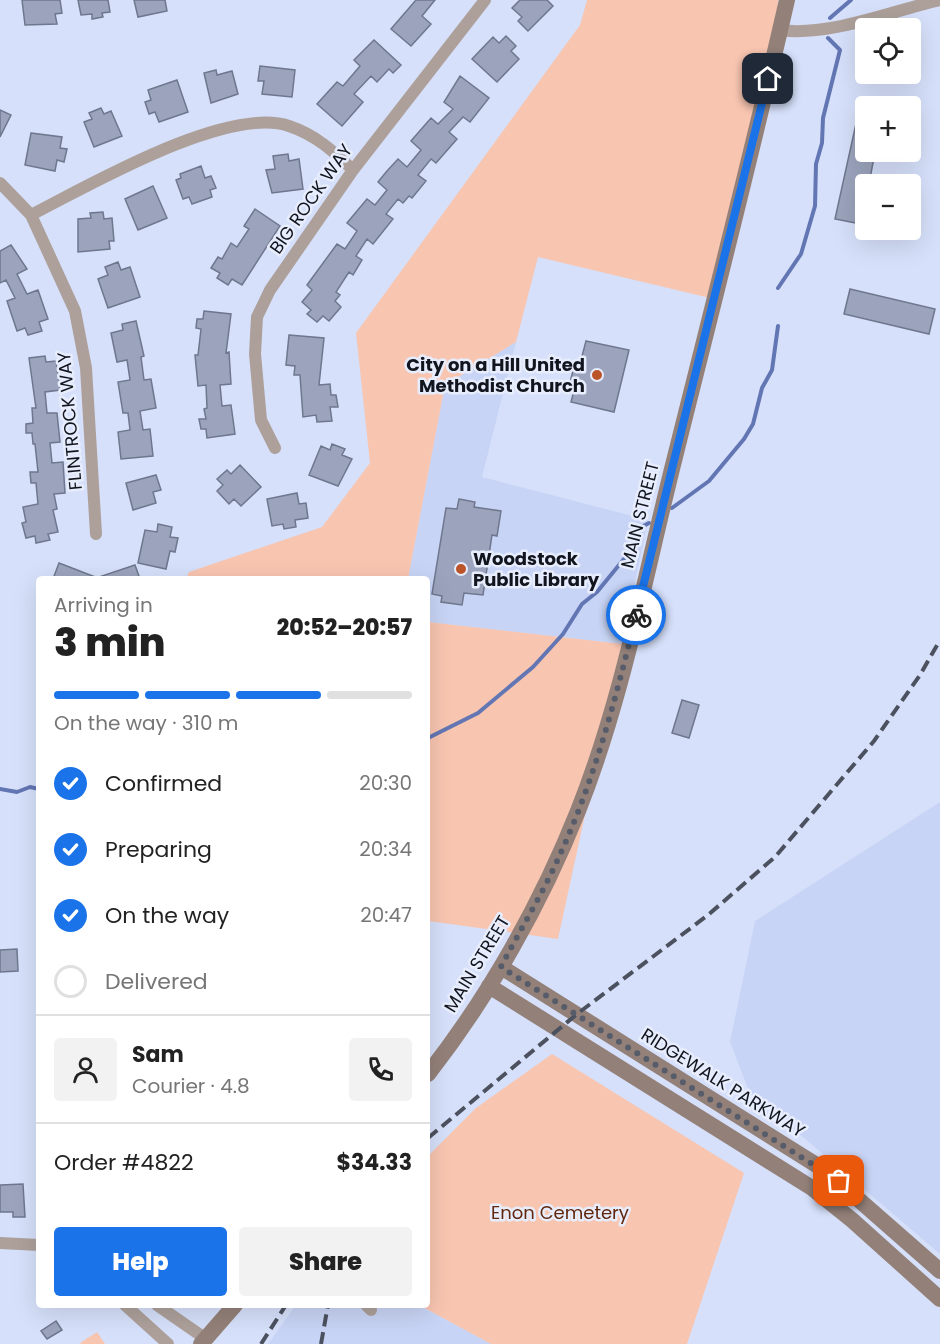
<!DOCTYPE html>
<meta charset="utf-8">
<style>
body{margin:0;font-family:Poppins,sans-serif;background:#f2f2f2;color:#222;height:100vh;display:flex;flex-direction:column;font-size:22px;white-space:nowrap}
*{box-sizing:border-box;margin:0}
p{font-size:20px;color:#767676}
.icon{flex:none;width:33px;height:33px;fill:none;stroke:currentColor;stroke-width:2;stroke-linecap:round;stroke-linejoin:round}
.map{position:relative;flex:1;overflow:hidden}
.sheet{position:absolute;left:36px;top:576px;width:394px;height:732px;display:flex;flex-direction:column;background:#fff;border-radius:6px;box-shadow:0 6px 24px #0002}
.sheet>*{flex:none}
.fabs{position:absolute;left:855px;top:18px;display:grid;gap:12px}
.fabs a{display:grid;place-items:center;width:66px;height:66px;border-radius:6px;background:#fff;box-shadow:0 6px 24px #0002;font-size:30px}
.pin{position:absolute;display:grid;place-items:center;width:51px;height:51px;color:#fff;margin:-26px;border-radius:12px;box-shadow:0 3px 9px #0006}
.courier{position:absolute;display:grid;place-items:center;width:60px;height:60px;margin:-30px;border:4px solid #1a73e8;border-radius:50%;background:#fff;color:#222;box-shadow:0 2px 8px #0007}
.summary em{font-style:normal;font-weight:800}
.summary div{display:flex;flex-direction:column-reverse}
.summary{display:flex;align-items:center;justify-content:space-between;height:102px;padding:0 18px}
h1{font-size:39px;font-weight:800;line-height:45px}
.bar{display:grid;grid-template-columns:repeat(4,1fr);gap:9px 6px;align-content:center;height:72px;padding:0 18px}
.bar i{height:8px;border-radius:4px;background:#e0e0e0}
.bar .on{background:#1a73e8}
.bar p{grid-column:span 4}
.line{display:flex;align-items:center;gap:15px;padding:0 18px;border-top:2px solid #e0e0e0}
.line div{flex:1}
.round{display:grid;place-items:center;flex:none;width:63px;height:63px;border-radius:6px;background:#f2f2f2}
ol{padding:0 18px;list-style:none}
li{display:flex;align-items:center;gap:18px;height:66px}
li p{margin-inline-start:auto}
li .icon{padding:6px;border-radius:50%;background:#1a73e8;color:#fff;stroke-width:4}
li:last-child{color:#767676}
li i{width:33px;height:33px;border:3px solid #e0e0e0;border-radius:50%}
.cta{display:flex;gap:12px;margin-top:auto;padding:12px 18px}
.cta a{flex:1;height:69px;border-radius:6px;background:#1a73e8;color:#fff;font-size:24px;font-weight:800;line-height:69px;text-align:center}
.cta a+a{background:#f2f2f2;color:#222}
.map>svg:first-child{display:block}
.built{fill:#c8d4f5}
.green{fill:#f8c5b1}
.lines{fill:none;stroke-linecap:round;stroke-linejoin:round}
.stream{stroke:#6376b4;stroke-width:4}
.building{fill:#9ba4bc;stroke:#6f778e;stroke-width:1.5}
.street{stroke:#ada09b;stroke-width:12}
.secondary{stroke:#938179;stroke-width:16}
.rail{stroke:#4c515f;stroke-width:4;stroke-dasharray:12 6;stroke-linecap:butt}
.done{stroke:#575c6b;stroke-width:6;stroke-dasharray:0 10.8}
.route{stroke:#1a73e8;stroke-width:8}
.poi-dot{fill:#bb5529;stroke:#e7edfd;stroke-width:2}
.labels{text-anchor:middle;stroke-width:5;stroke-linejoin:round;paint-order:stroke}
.street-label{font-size:18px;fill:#12151e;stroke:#e7edfd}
.poi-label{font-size:18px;font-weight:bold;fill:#12151e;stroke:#e7edfd;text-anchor:end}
.park-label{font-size:18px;fill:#61260b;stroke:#e7edfd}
</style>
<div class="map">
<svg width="940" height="1344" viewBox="0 0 940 1344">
<rect width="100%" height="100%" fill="#d6e0fa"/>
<path class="built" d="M516 342 482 477 648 520 622 644 428 622V579H408L445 385Z
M940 802V1254L749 1091 730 1042 755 921Z
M296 1305H419L491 1344H268Z"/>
<path class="green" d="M587 0H778L777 24 710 298 538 257 516 342 445 385 408 579H186L189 572 322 527 370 463 356 333 580 25Z
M428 622 622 644 558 939 428 921Z
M552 1054 744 1173 687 1344H491L419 1305H428V1156L476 1108Z
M97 1332 105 1344H81L80 1343Z"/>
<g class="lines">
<path class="stream" d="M830 18 851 0
M778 288 801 254 815 206 816 164 822 143 823 118 840 50 828 38
M672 508 709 481 744 439 753 424 762 388 772 370 778 326
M428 738 478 713 533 667 563 634 582 604 597 592 628 554 640 528 649 523
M0 789 17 792 30 787 39 789"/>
</g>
<path class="building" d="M22 0H60L62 13 55 14 57 24 25 25Z
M78 0H108L110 12 102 13 103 17 92 19V14L81 15Z
M134 0H165L167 11 138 17Z
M416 0H435L422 16 431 24 411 46 391 29Z
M520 0H547L553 6 528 31 518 21 522 17 512 8Z
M506 36 516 46 511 51 519 59 497 82 472 59 493 37 499 43Z
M374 40 401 65 393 73 389 69 377 82 371 76 354 94 363 102 342 126 317 104 337 82 343 86 360 66 354 60Z
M260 66 295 70 292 97 262 94 264 81H258Z
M216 70 217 75 232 71 238 94 211 103 204 73Z
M460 76 489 98 470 122 463 117 449 132 457 139 436 163 431 159 418 175 426 181 412 198 409 196 403 203 398 199 386 214 393 219 373 244 367 239 356 256 362 260 353 275 349 272 336 292 340 295 335 301 341 307 329 321 323 316 317 322 307 314 311 310 302 302 312 290 307 285 337 244 345 249 357 231 347 223 367 199 375 205 387 190 378 182 387 171 398 159 407 167 421 150 411 141 431 118 438 124 453 109 444 102Z
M177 80 188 112 159 122 155 112 149 114 145 102 151 100 148 90Z
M101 108 104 114 111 111 122 136 94 147 84 122 92 119 89 113Z
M0 110 11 115 0 137Z
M857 119 866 120V152H875L869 184H866L861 224 835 219Z
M31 133 62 137 60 148 67 149 64 162 57 160 55 171 25 165Z
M288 154 289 161 299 159 303 189 272 193 266 170 275 169 273 156Z
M201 166 205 178 211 176 216 188 210 190 212 197 192 204 189 197 183 199 176 180 181 178 180 174Z
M153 186 167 218 138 230 125 199Z
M255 209 280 226 242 285 232 279 228 285 217 278 220 273 211 268 218 257 222 259 231 243 237 247 249 229 244 226Z
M103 212 104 219 112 218 114 241H109L110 249 78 252V219L91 218 90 213Z
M11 245 27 269 17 274 27 294 38 290 48 319 39 322 42 331 28 335 25 328 17 331 7 301 15 298 6 280 0 283V251Z
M118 262 121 270 130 267 140 297 108 308 98 279 108 275 105 267Z
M850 289 935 309 929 334 844 314Z
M204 311 231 314 226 353 229 352 231 384 220 385 222 406 231 405 235 434 207 438 206 429H201L199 419H206L204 409 207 408 206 385 198 386 195 355H198L201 329 196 328 197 319H203Z
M136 321 144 356 141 357 144 380 151 379 156 408 140 411 143 430 150 429 153 456 121 459 118 432 130 430 128 413H123L118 382 130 380 127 360 117 362 111 333 123 330 122 324Z
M289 335 324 338 319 385 330 384 331 395H336L338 407H330L332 421 317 422 316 415 303 417 300 375H294L295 366 286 365Z
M586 341 629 350 614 412 571 402 575 387 569 386 575 363 580 364Z
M45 356 46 362 56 361 60 390 45 392 47 413H57L60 442 50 443 52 463 63 462 65 493 54 494 57 509 53 510 58 532 48 534 50 540 36 543 35 536 26 538 22 523 26 522 23 507 38 504 36 483H31L30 472H38L35 444H33L32 433H26V424L33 423 32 408H36L29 358Z
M332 444 345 449 342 455 352 459 338 486 309 475 321 446 330 450Z
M240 465 261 487 241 506 234 499 229 504 217 491 223 485 217 479 227 470 231 474Z
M156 475 161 490 153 492 156 503 133 510 126 483Z
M297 493 299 504 306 503 308 518 295 520 296 527 284 529 283 524 272 526 267 499Z
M459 499 475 502 474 507 501 511 497 536 492 535 483 595 464 593 462 605 441 602 442 596 432 594 446 508 457 509Z
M158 524 172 527 170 537 178 538 175 552 170 551 166 569 138 563 145 530 157 532Z
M59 563 98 578V579H53Z
M135 565 140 579H99V577Z
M682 700 699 705 689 738 672 733Z
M17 949 18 971 0 972V950Z
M23 1184 25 1217H13V1212H0V1185Z
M56 1321 62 1330 47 1339 41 1331Z"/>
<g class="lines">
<path class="street" d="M780 30C829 37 891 11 940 0
M0 183 31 215 75 311 86 368 96 534
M31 215C88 186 227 105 289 126 316 135 333 151 353 170
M275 448 261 420 255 354 257 317 270 290 353 170 485 0
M0 1243 39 1245
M125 1305 168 1344
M157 1305 206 1339
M366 1305 371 1310"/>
<path class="secondary" d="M501 967 826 1171 940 1271
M489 986 812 1188 852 1220 940 1299
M428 1074C489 996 541 904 578 811 623 698 645 575 675 457 713 305 752 153 787 0
M201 1344 235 1305"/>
<path class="rail" d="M428 1138 577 1014 708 915 775 857 874 741 920 675 940 640
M261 1344 286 1305
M321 1344 328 1305"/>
</g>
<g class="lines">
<path class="done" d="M636 615C617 694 596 775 562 850 545 890 521 928 501 967L839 1181"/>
<path class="route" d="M636 615 768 79"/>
</g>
<g class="poi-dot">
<circle cx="597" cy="375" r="6"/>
<circle cx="461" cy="569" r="6"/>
</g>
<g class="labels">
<g class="street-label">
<text transform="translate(311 199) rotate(-55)" y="6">BIG ROCK WAY</text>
<text transform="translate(70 421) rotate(-95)" y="6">FLINTROCK WAY</text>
<text transform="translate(640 515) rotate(-76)" y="6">MAIN STREET</text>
<text transform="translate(477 964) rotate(-59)" y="6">MAIN STREET</text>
<text transform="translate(723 1083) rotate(32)" y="6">RIDGEWALK PARKWAY</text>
</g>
<g class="poi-label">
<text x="585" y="371">City on a Hill United<tspan x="585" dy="21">Methodist Church</tspan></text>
<text x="473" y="565" text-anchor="start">Woodstock<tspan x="473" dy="21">Public Library</tspan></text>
</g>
<g class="park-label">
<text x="560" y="1219">Enon Cemetery</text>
</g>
</g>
</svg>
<div class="fabs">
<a><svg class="icon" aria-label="locate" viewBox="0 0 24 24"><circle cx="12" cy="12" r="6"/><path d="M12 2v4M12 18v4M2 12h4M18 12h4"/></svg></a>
<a>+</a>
<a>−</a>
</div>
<div class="pin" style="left:839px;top:1181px;background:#ea580c"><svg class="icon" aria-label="bag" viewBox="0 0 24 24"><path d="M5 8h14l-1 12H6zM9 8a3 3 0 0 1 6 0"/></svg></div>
<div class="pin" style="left:768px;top:79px;background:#1f2937"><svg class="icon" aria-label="home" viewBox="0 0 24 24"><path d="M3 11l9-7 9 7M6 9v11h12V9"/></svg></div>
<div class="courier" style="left:636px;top:615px"><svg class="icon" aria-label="bike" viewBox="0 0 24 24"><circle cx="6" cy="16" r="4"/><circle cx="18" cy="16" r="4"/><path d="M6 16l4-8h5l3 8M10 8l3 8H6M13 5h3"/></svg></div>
<section class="sheet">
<div class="summary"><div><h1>3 min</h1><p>Arriving in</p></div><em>20:52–20:57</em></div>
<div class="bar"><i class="on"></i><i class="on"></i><i class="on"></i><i></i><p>On the way · 310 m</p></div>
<ol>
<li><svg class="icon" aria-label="check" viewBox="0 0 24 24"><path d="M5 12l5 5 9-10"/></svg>Confirmed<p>20:30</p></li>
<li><svg class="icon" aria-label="check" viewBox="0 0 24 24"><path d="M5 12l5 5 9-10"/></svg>Preparing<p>20:34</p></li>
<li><svg class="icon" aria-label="check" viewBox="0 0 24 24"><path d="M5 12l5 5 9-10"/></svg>On the way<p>20:47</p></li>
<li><i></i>Delivered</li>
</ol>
<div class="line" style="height:108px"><a class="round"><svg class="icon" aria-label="person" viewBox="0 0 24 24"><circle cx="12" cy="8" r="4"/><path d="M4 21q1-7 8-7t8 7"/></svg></a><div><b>Sam</b><p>Courier · 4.8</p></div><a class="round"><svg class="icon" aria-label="phone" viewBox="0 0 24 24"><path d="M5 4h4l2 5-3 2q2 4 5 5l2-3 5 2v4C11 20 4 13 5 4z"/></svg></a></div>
<div class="line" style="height:78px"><div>Order #4822</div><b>$34.33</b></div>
<div class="cta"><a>Help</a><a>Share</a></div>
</section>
</div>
